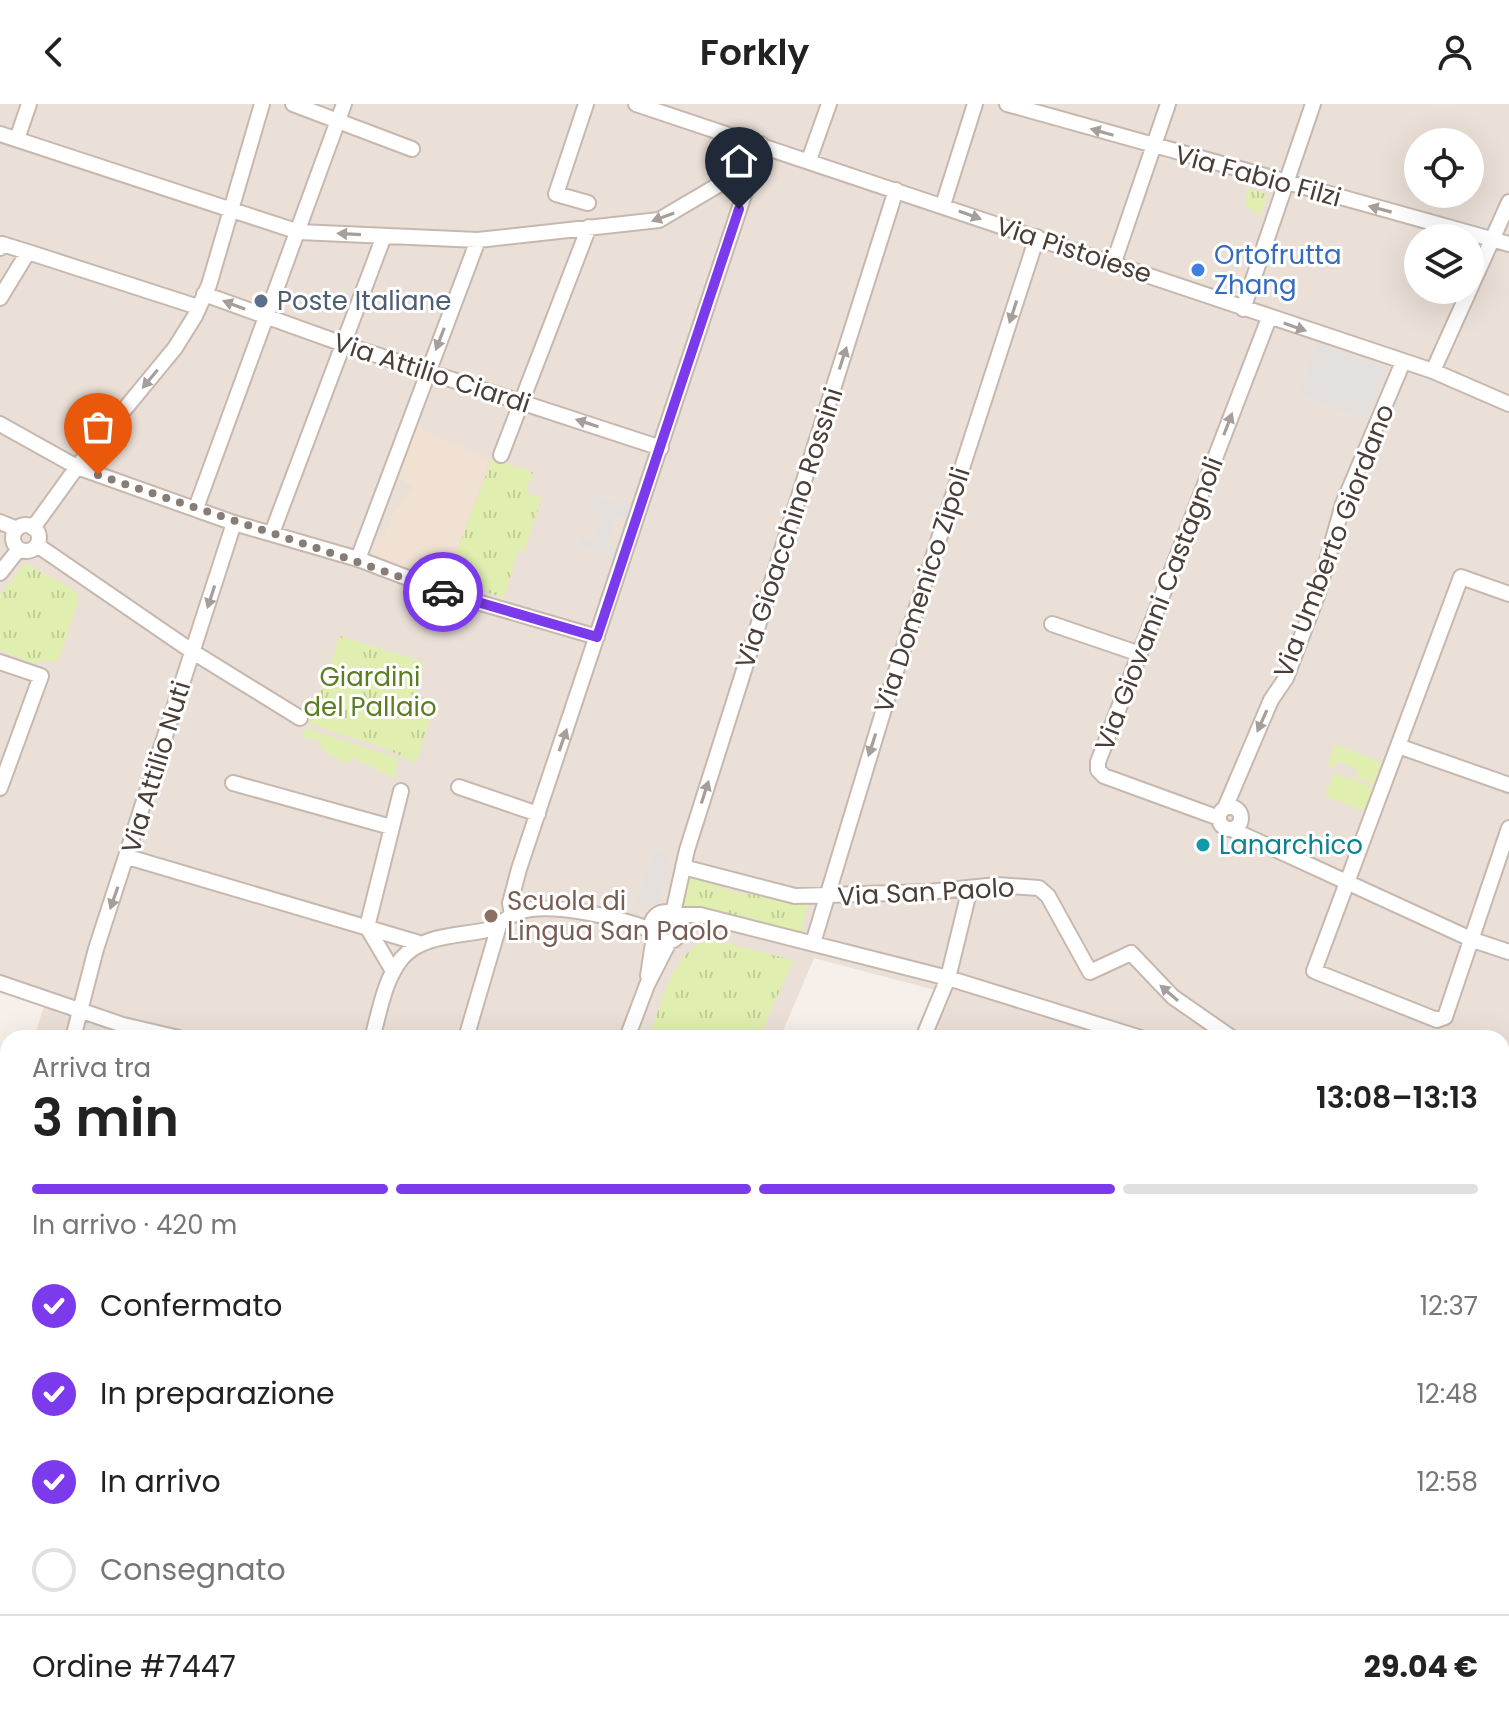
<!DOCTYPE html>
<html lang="it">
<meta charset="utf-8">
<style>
body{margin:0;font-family:Poppins,sans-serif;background:#f6f6f6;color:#222;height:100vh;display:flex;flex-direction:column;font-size:30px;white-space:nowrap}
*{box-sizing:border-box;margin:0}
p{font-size:26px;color:#767676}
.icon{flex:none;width:44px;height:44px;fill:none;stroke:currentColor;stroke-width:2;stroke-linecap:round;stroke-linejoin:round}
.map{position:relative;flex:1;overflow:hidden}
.details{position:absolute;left:0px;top:926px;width:1510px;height:706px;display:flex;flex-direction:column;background:#fff;border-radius:24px 24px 0 0;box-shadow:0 8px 32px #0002}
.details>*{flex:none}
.tools{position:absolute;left:1404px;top:24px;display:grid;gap:16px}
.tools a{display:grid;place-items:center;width:80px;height:80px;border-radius:50%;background:#fff;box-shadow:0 8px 32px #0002;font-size:40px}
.pin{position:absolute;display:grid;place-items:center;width:68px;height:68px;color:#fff;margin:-82px -34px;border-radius:50% 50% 50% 0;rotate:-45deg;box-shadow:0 0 8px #0007}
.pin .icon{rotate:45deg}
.courier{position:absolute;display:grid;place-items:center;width:80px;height:80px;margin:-40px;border:6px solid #7c3aed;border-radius:50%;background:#fff;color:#222;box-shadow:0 2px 10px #0007}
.summary em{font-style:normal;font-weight:600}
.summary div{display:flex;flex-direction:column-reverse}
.summary{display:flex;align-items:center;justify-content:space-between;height:136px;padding:0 32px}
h1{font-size:52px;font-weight:600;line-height:60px}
.bar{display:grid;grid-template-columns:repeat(4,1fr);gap:12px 8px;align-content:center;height:96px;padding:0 32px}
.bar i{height:10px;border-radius:6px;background:#e0e0e0}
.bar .current{background:#7c3aed}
.bar p{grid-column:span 4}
.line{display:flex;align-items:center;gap:20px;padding:0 32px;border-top:2px solid #e0e0e0}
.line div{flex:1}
ol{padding:0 32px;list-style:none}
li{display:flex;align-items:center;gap:24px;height:88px}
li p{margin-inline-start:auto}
li .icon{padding:8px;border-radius:50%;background:#7c3aed;color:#fff;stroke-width:4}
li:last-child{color:#767676}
li i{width:44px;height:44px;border:4px solid #e0e0e0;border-radius:50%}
header{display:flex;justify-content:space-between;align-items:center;height:104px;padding:0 32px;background:#fff;font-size:36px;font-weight:600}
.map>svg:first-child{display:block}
.residential{fill:#ebe0d7;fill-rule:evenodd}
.education{fill:#f0e1d2}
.green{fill:#e0eeaf}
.park{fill:url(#park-tufts)}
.parking{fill:#e4e0de}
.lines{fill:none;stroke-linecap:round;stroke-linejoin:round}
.minor-casing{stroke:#c6b8ae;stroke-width:18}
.minor{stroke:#fff;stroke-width:14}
.oneway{fill:#a59e9b}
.done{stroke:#877c76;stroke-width:8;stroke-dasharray:0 14.4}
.route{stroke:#7c3aed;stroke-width:10}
.shop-dot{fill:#3f7fe0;stroke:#fff;stroke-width:3}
.service-dot{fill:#5c6f8a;stroke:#fff;stroke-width:3}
.culture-dot{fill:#0f9aa8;stroke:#fff;stroke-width:3}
.education-dot{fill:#8d6e63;stroke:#fff;stroke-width:3}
.labels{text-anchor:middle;stroke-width:6;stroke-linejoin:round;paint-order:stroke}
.street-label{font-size:26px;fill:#4b3e37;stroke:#fff}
.shop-label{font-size:26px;fill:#366cbe;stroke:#fff;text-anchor:start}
.service-label{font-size:26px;fill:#4e5e75;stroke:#fff;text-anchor:start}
.park-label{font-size:26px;fill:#5b7e22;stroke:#fff}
.culture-label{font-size:26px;fill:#0d838f;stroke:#fff;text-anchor:start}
.education-label{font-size:26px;fill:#785e54;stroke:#fff;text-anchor:start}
</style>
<header><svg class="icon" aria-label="back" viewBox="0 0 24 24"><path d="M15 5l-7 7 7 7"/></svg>Forkly<svg class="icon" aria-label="person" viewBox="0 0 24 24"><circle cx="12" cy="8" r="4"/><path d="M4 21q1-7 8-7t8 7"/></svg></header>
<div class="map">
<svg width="1509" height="1631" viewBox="0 0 1509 1631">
<defs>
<pattern id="park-tufts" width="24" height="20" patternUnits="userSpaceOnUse" patternTransform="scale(2)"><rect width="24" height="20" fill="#e0eeaf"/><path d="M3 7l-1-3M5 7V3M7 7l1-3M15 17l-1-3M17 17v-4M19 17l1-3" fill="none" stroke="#c2cd97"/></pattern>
</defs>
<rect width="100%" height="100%" fill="#f6efea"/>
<path class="residential" d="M0 0H1509V1631H642L644 1624H1502V934H932L950 890 814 854 780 934H34L45 899 0 885ZM1418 38H1470V90H1418ZM1418 134H1470V186H1418Z"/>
<path class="education" d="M417 323 490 356 446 475 370 452 374 430 384 432 396 403 399 405 413 383 397 373Z"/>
<path class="green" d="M305 624 398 654 395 674 352 653 348 660 325 648 317 636 302 633Z
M1334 640 1381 658 1374 680 1356 673 1358 665 1337 657 1334 664 1328 662Z
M1334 669 1373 683 1364 707 1325 692Z"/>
<path class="park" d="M1247 84 1267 90 1260 112 1246 102Z
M492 355 533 368 526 388 542 394 524 448 518 447 504 494 446 476Z
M25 459 76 487 79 496 57 559 50 556 33 559 0 546V491Z
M340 532 424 558 416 591 436 598 416 659 382 643 309 620Z
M689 772 733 788 809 799 800 831 680 801Z
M710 835 793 856 759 934H649C662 900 671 847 710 835Z
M1108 1624H1178L1170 1631H1112Z"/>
<path class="parking" d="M1317 239 1387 265 1367 317 1298 290Z
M593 391 632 404 628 416 616 413 607 441 618 445 616 454 579 442 582 433 594 436 603 410 589 404Z
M654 746 668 751 664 766 668 767 658 800 636 799Z"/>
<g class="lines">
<g class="minor-casing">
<path id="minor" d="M293 0 412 45
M586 0 556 90 588 99
M636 0 1433 267 1509 300
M1007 0 1509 140
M0 30 299 128 478 136 659 116 754 60
M17 35 29 0
M809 56 829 0
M943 101 975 0
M0 144 2 140 28 148
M1114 158 1168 0
M204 190 343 240 661 344
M0 194 28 148 198 203
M1243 205 1313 0
M1433 267 1509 98
M0 320 77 363 234 419 358 455 450 490 597 533
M501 351 589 123
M196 404 344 0
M0 418 17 425
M13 434a13 13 0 1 1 26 0a13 13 0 1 1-26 0Z
M33 424 77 363 175 244 195 212 209 181 262 0
M272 429 384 132
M37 441 193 548 300 614
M358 455 478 136
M0 469 19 445
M1509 490 1461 473 1314 867 1437 916 1445 913 1509 724
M1052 520 1140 550
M0 558 41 572 0 684
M1401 643 1509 681
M233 679 391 723
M459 683 538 710
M1219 714a11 11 0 1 1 22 0a11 11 0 1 1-22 0Z
M1225 704 1271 596 1286 574 1318 489 1343 400 1403 258
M1219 714 1104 672 1098 666V658L1269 214
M1231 725 1473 836 1509 848
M128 753 419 839
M683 763 795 792 928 788 997 781 1039 784 1048 792 1090 868 1131 849 1173 893 1232 934
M651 823a15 15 0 1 1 30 0a15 15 0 1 1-30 0Z
M673 809 687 746 896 86
M512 811 510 799 519 765 761 40
M676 811H700L948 874 1141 934
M813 839 887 595 1037 133
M393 867 367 823 401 687
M648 872 654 832
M0 879 123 921 179 934
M73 934 96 845 234 419
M372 934C380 907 384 876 402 854 421 832 454 832 482 827 501 824 503 814 519 808 550 797 621 814 651 826
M466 934 498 825
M627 934 647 881 669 838
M923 934 948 874 970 784
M1502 979 1509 977
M1502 1074 1509 1077
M1502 1335 1509 1329
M0 1465 8 1467
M666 1624 693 1631
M1090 1624 1095 1631
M12 1631 14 1624
M384 1631 386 1624
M877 1631 878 1624
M1341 1631 1347 1624
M1456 1631 1459 1624"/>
</g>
<use href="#minor" class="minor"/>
</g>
<defs><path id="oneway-solid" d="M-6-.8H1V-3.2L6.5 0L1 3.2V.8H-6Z" transform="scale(2)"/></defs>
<g class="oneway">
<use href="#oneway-solid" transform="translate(1102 28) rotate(-164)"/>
<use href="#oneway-solid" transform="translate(1380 105) rotate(-165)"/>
<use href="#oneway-solid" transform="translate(970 111) rotate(20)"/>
<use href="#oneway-solid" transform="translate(663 113) rotate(160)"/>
<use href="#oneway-solid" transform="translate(349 130) rotate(-177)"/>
<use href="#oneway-solid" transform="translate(234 201) rotate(-159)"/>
<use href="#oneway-solid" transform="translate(1013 208) rotate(108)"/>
<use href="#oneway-solid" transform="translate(1295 223) rotate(19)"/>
<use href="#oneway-solid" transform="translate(440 235) rotate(111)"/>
<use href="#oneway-solid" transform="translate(843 254) rotate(-72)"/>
<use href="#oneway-solid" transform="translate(150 275) rotate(130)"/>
<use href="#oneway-solid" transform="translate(587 319) rotate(-162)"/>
<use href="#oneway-solid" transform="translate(1228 320) rotate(-69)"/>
<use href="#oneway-solid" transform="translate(211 493) rotate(108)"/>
<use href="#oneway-solid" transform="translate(1262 617) rotate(114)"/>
<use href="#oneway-solid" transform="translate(563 636) rotate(-71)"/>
<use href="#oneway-solid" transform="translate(872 641) rotate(108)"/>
<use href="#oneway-solid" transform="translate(705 688) rotate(-72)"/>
<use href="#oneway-solid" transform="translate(114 794) rotate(109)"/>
<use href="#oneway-solid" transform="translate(1169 889) rotate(-139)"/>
</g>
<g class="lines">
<path class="done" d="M98 371C213 410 329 447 443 488"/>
<path class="route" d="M443 488 597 533 739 105"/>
</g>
<circle class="shop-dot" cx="1198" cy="166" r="8"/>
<circle class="service-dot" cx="261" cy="197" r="8"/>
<circle class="culture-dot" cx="1203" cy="741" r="8"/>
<circle class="education-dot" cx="491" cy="812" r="8"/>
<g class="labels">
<g class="street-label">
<text transform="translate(1258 72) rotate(15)" y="9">Via Fabio Filzi</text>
<text transform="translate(1074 146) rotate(18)" y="9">Via Pistoiese</text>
<text transform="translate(432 269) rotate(18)" y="9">Via Attilio Ciardi</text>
<text transform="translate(789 424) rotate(-72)" y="9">Via Gioacchino Rossini</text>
<text transform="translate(1334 437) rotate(-69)" y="9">Via Umberto Giordano</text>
<text transform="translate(922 486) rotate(-72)" y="9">Via Domenico Zipoli</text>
<text transform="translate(1159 500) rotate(-69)" y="9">Via Giovanni Castagnoli</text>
<text transform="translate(156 663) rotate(-73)" y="9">Via Attilio Nuti</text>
<text transform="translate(926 788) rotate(-3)" y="9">Via San Paolo</text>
</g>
<g class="shop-label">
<text x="1214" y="160">Ortofrutta<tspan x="1214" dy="30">Zhang</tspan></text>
</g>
<g class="service-label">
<text x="277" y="206">Poste Italiane</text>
</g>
<g class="park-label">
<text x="370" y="582">Giardini<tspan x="370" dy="30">del Pallaio</tspan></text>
</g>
<g class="culture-label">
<text x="1219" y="750">Lanarchico</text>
</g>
<g class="education-label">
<text x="507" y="806">Scuola di<tspan x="507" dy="30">Lingua San Paolo</tspan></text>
</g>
</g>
</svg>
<div class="tools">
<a><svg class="icon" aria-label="locate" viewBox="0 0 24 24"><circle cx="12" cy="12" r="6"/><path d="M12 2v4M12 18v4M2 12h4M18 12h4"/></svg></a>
<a><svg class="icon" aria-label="layers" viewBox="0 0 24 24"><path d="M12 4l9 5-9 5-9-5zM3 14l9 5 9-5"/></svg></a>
</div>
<div class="pin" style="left:98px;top:371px;background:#ea580c"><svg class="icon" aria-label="bag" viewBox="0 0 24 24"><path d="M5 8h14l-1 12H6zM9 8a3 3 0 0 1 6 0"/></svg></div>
<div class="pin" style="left:739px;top:105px;background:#1f2937"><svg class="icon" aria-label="home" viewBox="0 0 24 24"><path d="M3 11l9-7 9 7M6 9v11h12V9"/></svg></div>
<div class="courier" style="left:443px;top:488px"><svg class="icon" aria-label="car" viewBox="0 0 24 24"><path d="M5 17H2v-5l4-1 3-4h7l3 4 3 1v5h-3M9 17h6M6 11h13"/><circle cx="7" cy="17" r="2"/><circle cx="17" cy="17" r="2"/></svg></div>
<section class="details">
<div class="summary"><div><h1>3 min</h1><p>Arriva tra</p></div><em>13:08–13:13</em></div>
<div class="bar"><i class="current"></i><i class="current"></i><i class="current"></i><i></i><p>In arrivo · 420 m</p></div>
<ol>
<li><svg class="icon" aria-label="check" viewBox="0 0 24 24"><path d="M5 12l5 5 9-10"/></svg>Confermato<p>12:37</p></li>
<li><svg class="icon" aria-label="check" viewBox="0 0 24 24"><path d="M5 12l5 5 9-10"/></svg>In preparazione<p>12:48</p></li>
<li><svg class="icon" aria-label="check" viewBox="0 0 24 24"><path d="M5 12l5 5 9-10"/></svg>In arrivo<p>12:58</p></li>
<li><i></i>Consegnato</li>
</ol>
<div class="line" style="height:104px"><div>Ordine #7447</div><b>29.04 €</b></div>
</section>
</div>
